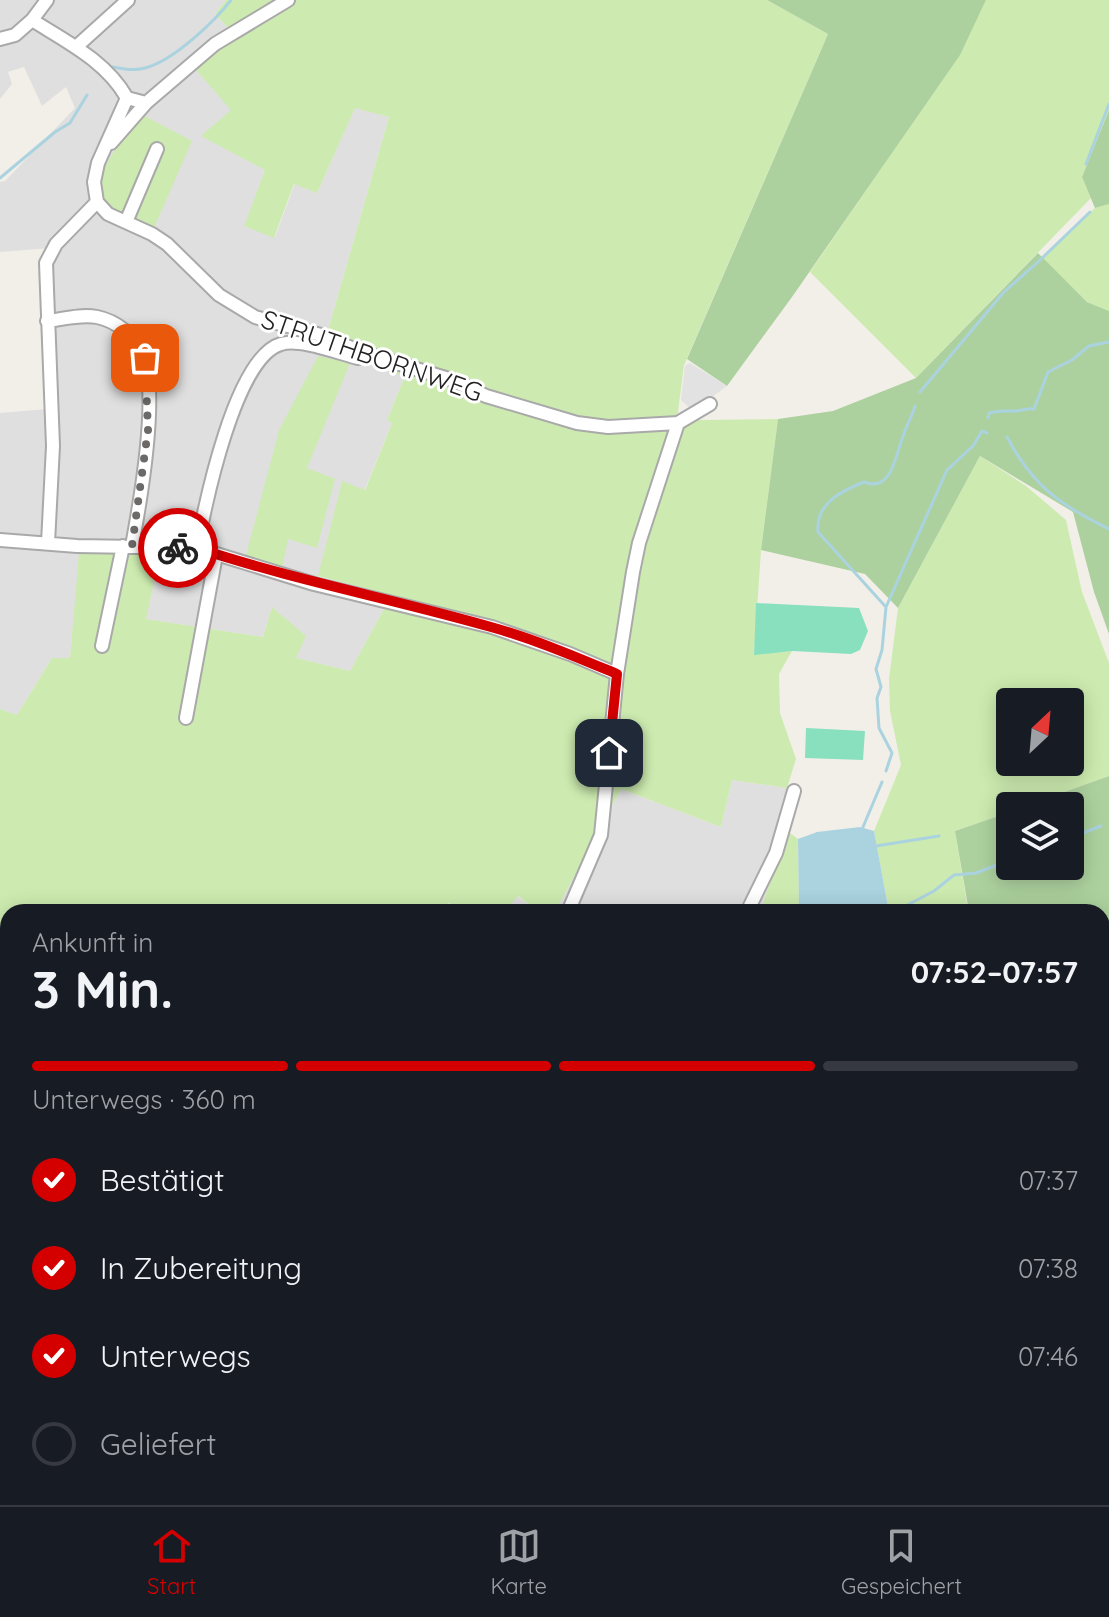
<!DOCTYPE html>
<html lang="de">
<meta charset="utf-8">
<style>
body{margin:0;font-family:Quicksand,sans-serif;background:#242831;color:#f1f3f6;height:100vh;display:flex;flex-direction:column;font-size:30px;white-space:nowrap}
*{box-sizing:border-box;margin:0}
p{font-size:26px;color:#9ea1a6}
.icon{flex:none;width:44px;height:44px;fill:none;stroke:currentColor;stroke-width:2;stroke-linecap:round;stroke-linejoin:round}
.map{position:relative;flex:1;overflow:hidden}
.details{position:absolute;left:0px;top:904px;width:1110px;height:602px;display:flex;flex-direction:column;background:#171b24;border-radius:24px 24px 0 0;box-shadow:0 4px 20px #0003}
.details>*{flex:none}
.needle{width:52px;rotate:26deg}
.controls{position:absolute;left:996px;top:688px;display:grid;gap:16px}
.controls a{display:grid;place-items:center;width:88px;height:88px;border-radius:8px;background:#171b24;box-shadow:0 4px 20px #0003;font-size:40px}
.pin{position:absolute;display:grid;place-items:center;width:68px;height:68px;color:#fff;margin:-34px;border-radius:16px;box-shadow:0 4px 12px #0006}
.courier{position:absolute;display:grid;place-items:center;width:80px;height:80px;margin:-40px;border:6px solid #d40000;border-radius:50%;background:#fff;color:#222;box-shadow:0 2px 10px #0007}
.overview em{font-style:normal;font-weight:800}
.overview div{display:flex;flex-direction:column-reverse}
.overview{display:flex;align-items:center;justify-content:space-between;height:136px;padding:0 32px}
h1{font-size:52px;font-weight:800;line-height:60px}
.bar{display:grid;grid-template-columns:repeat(4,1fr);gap:12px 8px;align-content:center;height:96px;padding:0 32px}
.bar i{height:10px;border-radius:6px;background:#363941}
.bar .on{background:#d40000}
.bar p{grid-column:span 4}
ol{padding:0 32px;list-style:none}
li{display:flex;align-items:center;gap:24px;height:88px}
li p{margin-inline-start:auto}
li .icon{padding:8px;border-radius:50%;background:#d40000;color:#fff;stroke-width:4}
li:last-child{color:#9ea1a6}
li i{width:44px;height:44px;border:4px solid #363941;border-radius:50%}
.dock{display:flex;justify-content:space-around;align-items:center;height:112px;border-top:2px solid #363941;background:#171b24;font-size:22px;color:#9ea1a6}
.dock a{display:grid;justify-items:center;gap:4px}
.dock .on{color:#d40000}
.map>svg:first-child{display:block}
.residential{fill:#e0dfdf}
.industrial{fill:#ebdbe8}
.grass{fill:#cdebb0;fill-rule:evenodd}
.forest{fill:#add19e}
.pitch{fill:#88e0be}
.parking{fill:#e2e2e2}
.water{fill:#aad3df}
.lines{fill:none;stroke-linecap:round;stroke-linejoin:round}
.stream{stroke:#aad3df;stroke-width:3}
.minor-casing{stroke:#a9a9a9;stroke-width:16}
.minor{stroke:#fff;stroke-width:12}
.rail-casing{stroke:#707070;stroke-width:6}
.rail{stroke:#fff;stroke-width:3;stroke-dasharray:9;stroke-linecap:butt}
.done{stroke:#6b6a68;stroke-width:8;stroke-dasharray:0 14.4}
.route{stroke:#d40000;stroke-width:10}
.labels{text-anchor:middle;stroke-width:6;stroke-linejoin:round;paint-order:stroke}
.street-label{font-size:26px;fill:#222;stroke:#fff}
</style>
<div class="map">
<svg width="1109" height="1505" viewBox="0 0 1109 1505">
<rect width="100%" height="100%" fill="#f2efe9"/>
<path class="residential" d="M0 0H226L215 14 230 30 232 110 265 170 245 226 275 237 295 183 317 193 355 107 389 117 328 330 404 378 387 420 392 423 364 491 342 482 316 587 386 605 350 671 295 658 272 607 263 637 145 619 80 553 70 658H52L17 715 0 709V413L59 408 51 248 0 252V182L5 181 75 108 66 87 42 106 24 67 8 72 12 84 0 99Z
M732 780 787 788 785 836 763 903 776 912H555L621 789 721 827Z
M517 896 539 912H504Z
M0 1445 6 1462 8 1498H11L12 1505H0Z
M35 1498H325L322 1505H36Z"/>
<path class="industrial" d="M0 1227 8 1280V1476L0 1445V1436L4 1433 0 1418Z"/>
<path class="grass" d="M226 0H767L828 34 684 365 678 412 671 428 613 666 494 622 318 576 342 481 365 490 392 423 387 420 404 378 328 330 389 117 355 108 317 193 294 184 274 238 244 226 265 170 201 136 231 110 196 70 230 30 215 14Z
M986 0H1109V110L1082 177 1091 198 916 378 810 272 959 55Z
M143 115 192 141 154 228C140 222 120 217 108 207 80 184 128 133 143 115Z
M1109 204V311L1087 302 1042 258 1095 208Z
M318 356 350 363 307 468 335 479 317 548 288 539 282 568 245 559 279 430Z
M778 419 761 550 754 654 792 651 779 674 780 713 796 759 787 788 732 780 721 827 621 789 555 912H539L518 896 504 912H464L449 903 435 912H8V1280L0 1227V709L17 715 52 658H70L79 553H160L146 619 263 637 272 607 306 636 296 658 350 671 386 605 491 632 594 671 621 674 645 543 681 427 699 420Z
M980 456 1026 486 1066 520 1082 592 1109 663V776L1025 806H1010V812L955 831 968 910 959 912H889L874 831 901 765 890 711 889 679 898 608ZM1010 702H1070V762H1010Z
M786 830 798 839 799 912H776L763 904Z
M325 1498H647L643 1505H322Z"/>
<path class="forest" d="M767 0H986L960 55 792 297 727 386 687 359 828 34Z
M1109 110V204L1095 208 1082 177Z
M1038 253 1087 302 1109 311V634L1094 592 1073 512 980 456 898 608 865 574 761 550 778 419 833 411 916 378Z
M1109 776V1505H643L647 1498H1102V912H969L955 831 1010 812V866H1070V806H1025Z"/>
<path class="pitch" d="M756 603 859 608 868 631 860 650 851 654 792 651 754 655Z
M806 728 865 731 863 760 805 758Z"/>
<path class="parking" d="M690 363 727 386 693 411 681 400 685 366Z"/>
<path class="water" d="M860 827 874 831 889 912H799L798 839 817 832Z"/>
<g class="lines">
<path class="stream" d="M113 67C124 69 134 71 145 68 173 61 214 22 231 0
M1086 164 1109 104
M0 178 55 132 70 123 87 95
M920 392 1004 292 1039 261 1090 212
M988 418 989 413C1000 410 1005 411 1015 411 1021 411 1026 408 1034 409L1048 372 1072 360 1089 346 1109 342
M1007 437C1033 486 1060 505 1109 529
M885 606 818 532C815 504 841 491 864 482 892 493 896 454 903 436 906 426 912 417 915 406
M886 771 892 753 879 728 877 698 881 687 876 669 882 650 886 607 947 470 973 446 982 431 987 433
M863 827 882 782
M1070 838 1101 826
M876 846 939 836
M894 912 934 891 954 875 976 873 1010 860
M1102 1014 1109 1011
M1102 1182 1109 1181
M320 1505 326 1498
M558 1505 562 1498"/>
<g class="minor-casing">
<path id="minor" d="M32 20 47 0
M0 39 15 35 32 20C67 42 106 61 127 98
M76 47 128 0
M127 98 98 163 94 182 97 202 108 214 152 234 167 244 219 295 255 317 321 335 361 352 452 380 486 396 577 423 608 427 678 423
M127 98 146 103 215 44 288 0
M111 143 146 103
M126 222 157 149
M47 321C63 319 81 314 97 317 117 321 135 336 143 355 159 394 140 503 132 546
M0 540 77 546 197 548 314 584 492 627 570 654 617 674
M48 543 53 446 46 263 56 244 97 202
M197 548C205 505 235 357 281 344 299 338 338 353 358 358L361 353
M102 646 123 546
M186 718 216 555
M568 912 601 835 617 674 633 572 639 543 678 423 710 404
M747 912 776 853 794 791
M0 1449 8 1455
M50 1498 54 1505
M205 1498 209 1505
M221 1505 222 1498"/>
</g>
<use href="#minor" class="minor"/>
<g class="rail-casing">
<path id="rail" d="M0 1348 7 1393
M0 1384 8 1433
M25 1498 26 1505"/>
</g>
<use href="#rail" class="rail"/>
</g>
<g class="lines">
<path class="done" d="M145 358 148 430 132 546 178 548"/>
<path class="route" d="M178 548H197C294 580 393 599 491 627 534 639 576 657 617 674L609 753"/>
</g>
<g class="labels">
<g class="street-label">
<text transform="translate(372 356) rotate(19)" y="9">STRUTHBORNWEG</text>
</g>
</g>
</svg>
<div class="controls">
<a><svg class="needle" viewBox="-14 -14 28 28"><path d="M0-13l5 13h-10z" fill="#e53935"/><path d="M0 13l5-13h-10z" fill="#9ea1a6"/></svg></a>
<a><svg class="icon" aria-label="layers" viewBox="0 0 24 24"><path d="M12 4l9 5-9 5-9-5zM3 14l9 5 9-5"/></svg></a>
</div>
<div class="pin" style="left:145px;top:358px;background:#ea580c"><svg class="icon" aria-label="bag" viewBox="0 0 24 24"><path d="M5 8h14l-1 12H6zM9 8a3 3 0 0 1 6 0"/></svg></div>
<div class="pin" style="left:609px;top:753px;background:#1f2937"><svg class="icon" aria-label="home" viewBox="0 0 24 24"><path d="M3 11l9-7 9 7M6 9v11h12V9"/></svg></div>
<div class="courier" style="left:178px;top:548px"><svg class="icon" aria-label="bike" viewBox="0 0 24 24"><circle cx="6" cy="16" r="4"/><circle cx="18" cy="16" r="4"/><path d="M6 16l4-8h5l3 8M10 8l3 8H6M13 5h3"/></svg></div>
<section class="details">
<div class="overview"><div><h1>3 Min.</h1><p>Ankunft in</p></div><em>07:52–07:57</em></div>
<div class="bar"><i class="on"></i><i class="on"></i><i class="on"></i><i></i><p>Unterwegs · 360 m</p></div>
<ol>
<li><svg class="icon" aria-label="check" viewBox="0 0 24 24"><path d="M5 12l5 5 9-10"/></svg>Bestätigt<p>07:37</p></li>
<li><svg class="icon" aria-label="check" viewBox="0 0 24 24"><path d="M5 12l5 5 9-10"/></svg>In Zubereitung<p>07:38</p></li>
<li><svg class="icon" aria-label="check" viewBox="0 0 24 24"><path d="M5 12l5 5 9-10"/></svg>Unterwegs<p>07:46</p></li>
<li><i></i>Geliefert</li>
</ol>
</section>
</div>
<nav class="dock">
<a class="on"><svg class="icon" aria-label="home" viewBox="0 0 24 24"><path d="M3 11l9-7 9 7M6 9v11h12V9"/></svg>Start</a>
<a><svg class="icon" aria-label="map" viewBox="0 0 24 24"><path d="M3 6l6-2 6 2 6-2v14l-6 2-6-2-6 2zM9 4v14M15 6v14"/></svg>Karte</a>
<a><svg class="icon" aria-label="saved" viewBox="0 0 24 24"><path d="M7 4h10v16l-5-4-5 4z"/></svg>Gespeichert</a>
</nav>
